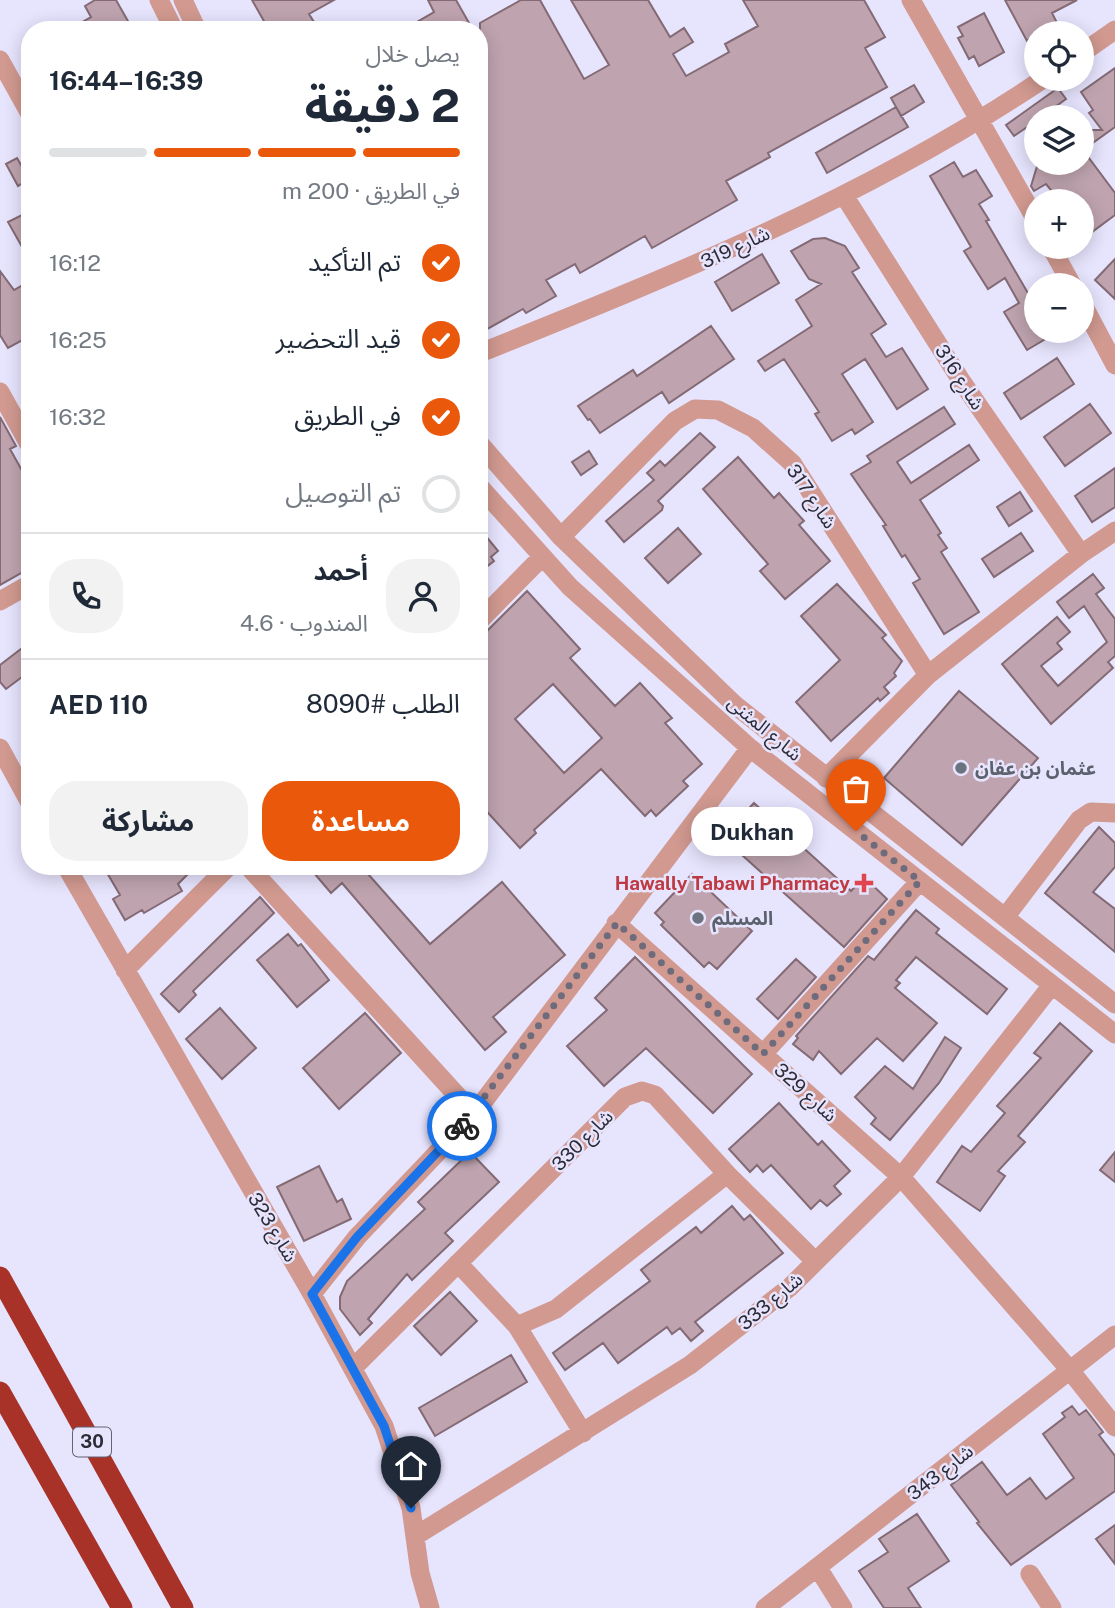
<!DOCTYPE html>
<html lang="ar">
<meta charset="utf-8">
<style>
body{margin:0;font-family:"Public Sans","Noto Sans Arabic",sans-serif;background:#f2f2f3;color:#1f2937;direction:rtl;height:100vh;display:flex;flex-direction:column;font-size:26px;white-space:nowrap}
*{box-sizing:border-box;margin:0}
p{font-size:23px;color:#747a83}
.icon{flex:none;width:38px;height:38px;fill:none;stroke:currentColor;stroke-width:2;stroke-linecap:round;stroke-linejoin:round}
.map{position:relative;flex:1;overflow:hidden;direction:ltr}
.drawer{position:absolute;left:21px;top:21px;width:467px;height:854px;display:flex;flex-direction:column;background:#fff;border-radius:28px;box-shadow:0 4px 18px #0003;direction:rtl}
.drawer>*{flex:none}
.buttons{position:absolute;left:1024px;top:21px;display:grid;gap:14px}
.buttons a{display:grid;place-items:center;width:70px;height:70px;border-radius:50%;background:#fff;box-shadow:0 4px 18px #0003;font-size:35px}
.pin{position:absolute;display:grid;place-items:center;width:60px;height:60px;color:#fff;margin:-72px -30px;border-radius:50% 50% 50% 0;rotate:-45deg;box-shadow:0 0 7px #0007}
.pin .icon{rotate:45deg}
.courier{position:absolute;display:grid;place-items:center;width:70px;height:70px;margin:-35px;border:5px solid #1a73e8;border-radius:50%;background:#fff;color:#222;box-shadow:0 2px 9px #0007}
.bubble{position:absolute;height:49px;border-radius:24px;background:#fff;box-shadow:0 4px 18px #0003;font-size:23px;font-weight:700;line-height:49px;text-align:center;direction:rtl}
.summary em{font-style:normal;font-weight:700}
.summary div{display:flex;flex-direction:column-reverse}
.summary{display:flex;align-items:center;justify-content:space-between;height:119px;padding:0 28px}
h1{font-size:46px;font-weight:700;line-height:52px}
.bar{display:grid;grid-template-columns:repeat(4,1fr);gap:10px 7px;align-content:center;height:84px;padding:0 28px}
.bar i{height:9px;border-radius:5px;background:#e0e1e3}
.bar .current{background:#ea580c}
.bar p{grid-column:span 4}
.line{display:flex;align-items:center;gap:18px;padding:0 28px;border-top:2px solid #e0e1e3}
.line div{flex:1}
.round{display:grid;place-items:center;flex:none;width:74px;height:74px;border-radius:28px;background:#f2f2f3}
ol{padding:0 28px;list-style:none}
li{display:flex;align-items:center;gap:21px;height:77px}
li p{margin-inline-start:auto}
li .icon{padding:7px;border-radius:50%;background:#ea580c;color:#fff;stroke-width:4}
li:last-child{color:#747a83}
li i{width:38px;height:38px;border:4px solid #e0e1e3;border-radius:50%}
.action{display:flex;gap:14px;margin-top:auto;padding:14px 28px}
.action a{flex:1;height:80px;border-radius:28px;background:#ea580c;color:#fff;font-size:28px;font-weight:700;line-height:80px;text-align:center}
.action a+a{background:#f2f2f3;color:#1f2937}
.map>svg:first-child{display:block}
.building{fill:#bfa4af;stroke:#836a74;stroke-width:2;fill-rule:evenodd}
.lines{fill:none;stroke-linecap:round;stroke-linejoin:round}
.minor{stroke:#d19990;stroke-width:19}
.highway{stroke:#a83228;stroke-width:21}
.done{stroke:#6e6c7c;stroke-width:7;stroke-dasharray:0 12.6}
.route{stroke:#1a73e8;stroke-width:9}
.worship-dot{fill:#6b7280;stroke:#e7e4fe;stroke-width:2.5}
.health-dot{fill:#e0444e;stroke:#e7e4fe;stroke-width:2.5}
.labels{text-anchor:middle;stroke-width:5;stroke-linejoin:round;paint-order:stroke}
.shield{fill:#e7e4fe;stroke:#656372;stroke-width:2}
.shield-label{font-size:18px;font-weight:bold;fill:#2d2c36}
.street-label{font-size:19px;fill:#2d2c36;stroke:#e7e4fe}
.worship-label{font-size:19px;font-weight:bold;fill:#5b616d;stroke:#e7e4fe;text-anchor:start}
.health-label{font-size:19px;font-weight:bold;fill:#be3a42;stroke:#e7e4fe;text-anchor:end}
</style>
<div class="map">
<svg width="1115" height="1608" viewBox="0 0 1115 1608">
<rect width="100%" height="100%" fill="#e7e4fe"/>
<path class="building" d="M95 0H116L133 30H68L91 17 85 6Z
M252 0H334L309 14 319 30H269Z
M428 0H456L473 30H403L434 12Z
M521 0H540L584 79 609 65 571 0H648L670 37 684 28 693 42 673 54 686 76 729 52 725 44 758 26 743 0H864L885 37 865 48 887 87 768 153 770 157 726 181 737 200 652 248 645 236 580 273 575 264 546 280 556 296 526 313 523 309 480 333V23Z
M1005 0H1077L1052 13 1058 25 1036 33 1027 41Z
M984 13 1004 52 979 66 974 56 969 59 958 38 963 36 958 27Z
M1115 68V127L1083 150 1115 193V215L1092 232 1087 225 1082 229V201H1060L1046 184 1034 191 1031 186 1038 163H1082V130H1102L1089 113 1093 110 1081 92Z
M914 85 924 102 901 116 891 98Z
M1058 88 1066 99 1041 117H1036V121L1014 136 1006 125Z
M896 107 908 127 827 173 816 153Z
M17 158 29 179 18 186 6 164Z
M954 162 963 177 976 170 992 196 979 204 989 220 986 221 1036 307V331H1059L1027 350 1004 312 1019 303 1005 278 988 289 964 251 971 247 930 176Z
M30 211V261L8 222Z
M825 238 845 246 859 268 852 272 886 324 871 334 886 357 902 348 928 389 897 409 865 359 842 374 873 422 855 434 852 429 832 441 815 414 819 412 784 359 765 371 758 361 812 326 796 300 821 284 809 279 791 251 813 239Z
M762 254 779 283 732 311 715 282Z
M1115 259V299L1095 280Z
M0 271 14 290 30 281V336L8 348 0 335Z
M711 326 734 359 669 403 662 392 600 433 590 419 588 420 578 406 633 370 637 376Z
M1057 358 1074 384 1021 419 1004 393Z
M1090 404 1111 433 1065 466 1044 437Z
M944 407 955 424 897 462 911 483 969 445 979 460 920 500 941 533 938 535 947 548 941 552 979 612 944 634 913 583 920 579 905 555 902 557 883 526 886 525 851 474 871 462 867 456Z
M0 417 16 446 10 449 30 485V568L0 585Z
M700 433 715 447 658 501 663 506 662 510 624 542 606 521 654 480 647 473 660 461 665 466Z
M589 451 597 464 581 475 572 462Z
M738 457 774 498 779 493 804 521 799 525 830 561 785 599 760 571 768 564 703 489Z
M1115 468V507L1092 522 1075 496Z
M1020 492 1032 511 1009 526 997 507Z
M678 528 701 554 668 583 645 558Z
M480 529 498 551 491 557 494 561 480 572Z
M1021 533 1033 551 994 577 982 559Z
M1093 574 1104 588 1096 594 1115 619V656L1108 662 1113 668 1051 724 1002 664 1057 617 1070 632 1057 643 1062 649 1041 666 1058 686 1107 642 1084 606 1069 618 1057 602Z
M837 584 886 635 882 638 902 661 894 673 896 676 884 687 889 693 880 701 878 698 831 741 796 702 840 660 801 616Z
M527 591 580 649 570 658 615 706 640 683 672 718 665 723 702 764 683 781 688 786 656 816 651 810 645 816 601 769 534 830 536 833 520 848 480 804V638ZM553 684 602 738 564 773 515 719Z
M30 642V671L6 689 0 682V665Z
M959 691 1038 758 962 845 884 778Z
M754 803 851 891 864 877 887 899 844 947 722 837Z
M1099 827 1115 843V867L1093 892 1115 909V952L1045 893Z
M103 866H196L178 884 182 891 144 913 142 910 125 920 113 899 120 895Z
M308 866H361L430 944 502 882 565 955 493 1017 506 1032 485 1050 342 883 331 893Z
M692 874 752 931 717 969 709 962 704 967 661 925 664 922 655 913Z
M260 897 274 913 193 991 196 995 179 1012 161 994Z
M916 910 939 929 936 933 1007 989 987 1014 916 957 896 980 900 983 895 988 937 1023 903 1061 877 1038 841 1074 819 1051 813 1060 793 1044 798 1038 796 1036 868 956 874 960Z
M288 934 298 946 301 944 329 980 297 1007 257 960Z
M635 957 752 1074 713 1113 646 1048 604 1086 567 1046 607 1010 595 998Z
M796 959 816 977 778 1019 757 999Z
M220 1008 256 1048 222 1079 186 1039Z
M365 1013 401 1053 339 1109 303 1068Z
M1060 1023 1092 1051 1018 1136 1025 1142 998 1171 1005 1176 980 1211 937 1182 962 1146 971 1152 1005 1113 997 1106 1041 1058 1034 1053Z
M945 1037 961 1048 939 1083 890 1140 871 1124 876 1118 855 1097 885 1066 913 1089Z
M779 1103 818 1145 822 1141 850 1171 834 1186 841 1194 827 1206 820 1200 811 1209 771 1165 763 1172 757 1165 750 1172 729 1149Z
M470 1152 499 1182 445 1233 453 1241 412 1280 407 1274 368 1319 372 1323 360 1335 340 1309V1297L347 1281 425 1209 418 1202Z
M1115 1152V1182L1100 1170Z
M319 1166 337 1202 342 1199 351 1219 304 1241 277 1187Z
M732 1206 744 1220 750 1215 783 1253 695 1322 703 1331 691 1341 680 1328 672 1334 667 1327 618 1363 603 1343 565 1370 553 1353 650 1281 641 1270 696 1227 701 1233Z
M450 1292 477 1321 441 1355 414 1326Z
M511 1355 527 1382 435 1436 419 1408Z
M1072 1406 1079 1415 1086 1410 1103 1432 1099 1435 1115 1456V1491L1011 1565 977 1523 979 1522 951 1485 982 1462 1007 1495 1030 1478 1046 1499 1074 1478 1043 1434 1065 1417 1062 1413Z
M917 1514 949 1561 908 1588 921 1608H884L859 1571 888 1552 879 1539Z
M1115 1525V1564L1096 1539Z"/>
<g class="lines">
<path class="minor" d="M159 0 174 30
M183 0 197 30
M911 0 1036 220
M1082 53 1115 30
M0 60 30 114
M845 197 962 382 1081 554
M1051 247 1072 285
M1082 303 1115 365
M480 353C674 275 868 197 1043 79
M0 392 30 446
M480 444 561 537 735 705 1115 1004
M480 487 570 587 750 748 1115 1034
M561 537 675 421 695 409 718 410 753 428 792 463 928 675
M0 601 30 584
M480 620 541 558
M0 748 30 803
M826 778 928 675 1081 554 1115 531
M66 866 312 1294 384 1426 411 1508 420 1573 430 1608
M248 866 474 1114
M1006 916 1079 820 1091 812 1115 813
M616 923 901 1177 1069 1369 1115 1427
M125 970 229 866
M763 1054 920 881
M458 1263 517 1326 583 1433
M312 1294 357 1237 474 1114 750 748
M517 1326 556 1309 727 1174
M353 1368 625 1097 642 1091 655 1095 727 1174 815 1261
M417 1535 690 1365 790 1287 901 1177 1052 985
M818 1568 843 1608
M1030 1574 1052 1608
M765 1608 1115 1335"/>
<path class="highway" d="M0 1277 183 1608
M0 1392 122 1608"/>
</g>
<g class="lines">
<path class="done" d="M462 1126 617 923 763 1054 920 881 856 831"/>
<path class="route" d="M411 1508 384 1426 312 1294 357 1237 462 1126"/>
</g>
<g class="worship-dot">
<circle cx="961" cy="768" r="7"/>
<circle cx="698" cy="918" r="7"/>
</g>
<path class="health-dot" d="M860.5 872.5h7v7h7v7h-7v7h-7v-7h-7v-7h7z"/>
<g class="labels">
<rect class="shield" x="73" y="1427.5" width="38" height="29" rx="5"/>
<g class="shield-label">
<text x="92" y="1448">30</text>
</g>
<g class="street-label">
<text transform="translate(735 247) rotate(-25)" y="7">شارع 319</text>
<text transform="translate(960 377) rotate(57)" y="7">شارع 316</text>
<text transform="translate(812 496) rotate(56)" y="7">شارع 317</text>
<text transform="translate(765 728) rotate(40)" y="7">شارع المثنى</text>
<text transform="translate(806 1092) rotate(42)" y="7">شارع 329</text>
<text transform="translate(582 1140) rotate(-45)" y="7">شارع 330</text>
<text transform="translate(273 1227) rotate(59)" y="7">شارع 323</text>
<text transform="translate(770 1301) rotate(-40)" y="7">شارع 333</text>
<text transform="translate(940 1472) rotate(-38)" y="7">شارع 343</text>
</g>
<g class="worship-label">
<text x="975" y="775">عثمان بن عفان</text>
<text x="712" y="925">المسلم</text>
</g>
<g class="health-label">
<text x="850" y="890">Hawally Tabawi Pharmacy</text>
</g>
</g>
</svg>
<div class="buttons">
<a><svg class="icon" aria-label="locate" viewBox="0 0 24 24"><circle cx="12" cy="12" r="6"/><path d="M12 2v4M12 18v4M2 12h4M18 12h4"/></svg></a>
<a><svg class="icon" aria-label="layers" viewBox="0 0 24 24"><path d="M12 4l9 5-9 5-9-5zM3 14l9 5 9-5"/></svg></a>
<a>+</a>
<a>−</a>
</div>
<div class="pin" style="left:856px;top:831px;background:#ea580c"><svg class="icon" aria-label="bag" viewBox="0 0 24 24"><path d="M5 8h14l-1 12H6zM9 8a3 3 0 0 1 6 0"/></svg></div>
<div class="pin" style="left:411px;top:1508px;background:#1f2937"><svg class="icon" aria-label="home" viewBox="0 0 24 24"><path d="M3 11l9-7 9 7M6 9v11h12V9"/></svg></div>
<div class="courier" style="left:462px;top:1126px"><svg class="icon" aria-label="bike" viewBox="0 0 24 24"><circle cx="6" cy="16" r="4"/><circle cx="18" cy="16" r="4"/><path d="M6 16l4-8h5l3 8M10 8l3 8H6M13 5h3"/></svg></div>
<div class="bubble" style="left:691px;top:807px;width:122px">Dukhan</div>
<section class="drawer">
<div class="summary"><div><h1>2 دقيقة</h1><p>يصل خلال</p></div><em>16:39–16:44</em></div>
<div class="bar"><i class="current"></i><i class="current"></i><i class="current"></i><i></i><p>في الطريق · 200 m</p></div>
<ol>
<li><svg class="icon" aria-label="check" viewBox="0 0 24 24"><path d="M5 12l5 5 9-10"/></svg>تم التأكيد<p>16:12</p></li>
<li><svg class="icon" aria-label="check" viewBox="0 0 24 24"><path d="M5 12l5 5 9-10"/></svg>قيد التحضير<p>16:25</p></li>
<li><svg class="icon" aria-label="check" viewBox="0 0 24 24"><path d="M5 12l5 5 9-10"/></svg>في الطريق<p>16:32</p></li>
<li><i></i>تم التوصيل</li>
</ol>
<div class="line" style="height:126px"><a class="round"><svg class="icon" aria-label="person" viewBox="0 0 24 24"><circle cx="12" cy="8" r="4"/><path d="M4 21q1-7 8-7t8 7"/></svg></a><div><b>أحمد</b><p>المندوب · 4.6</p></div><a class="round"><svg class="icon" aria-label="phone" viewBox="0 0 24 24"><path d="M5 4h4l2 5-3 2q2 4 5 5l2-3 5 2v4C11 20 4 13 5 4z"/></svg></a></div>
<div class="line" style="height:91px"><div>الطلب #8090</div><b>AED 110</b></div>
<div class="action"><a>مساعدة</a><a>مشاركة</a></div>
</section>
</div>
